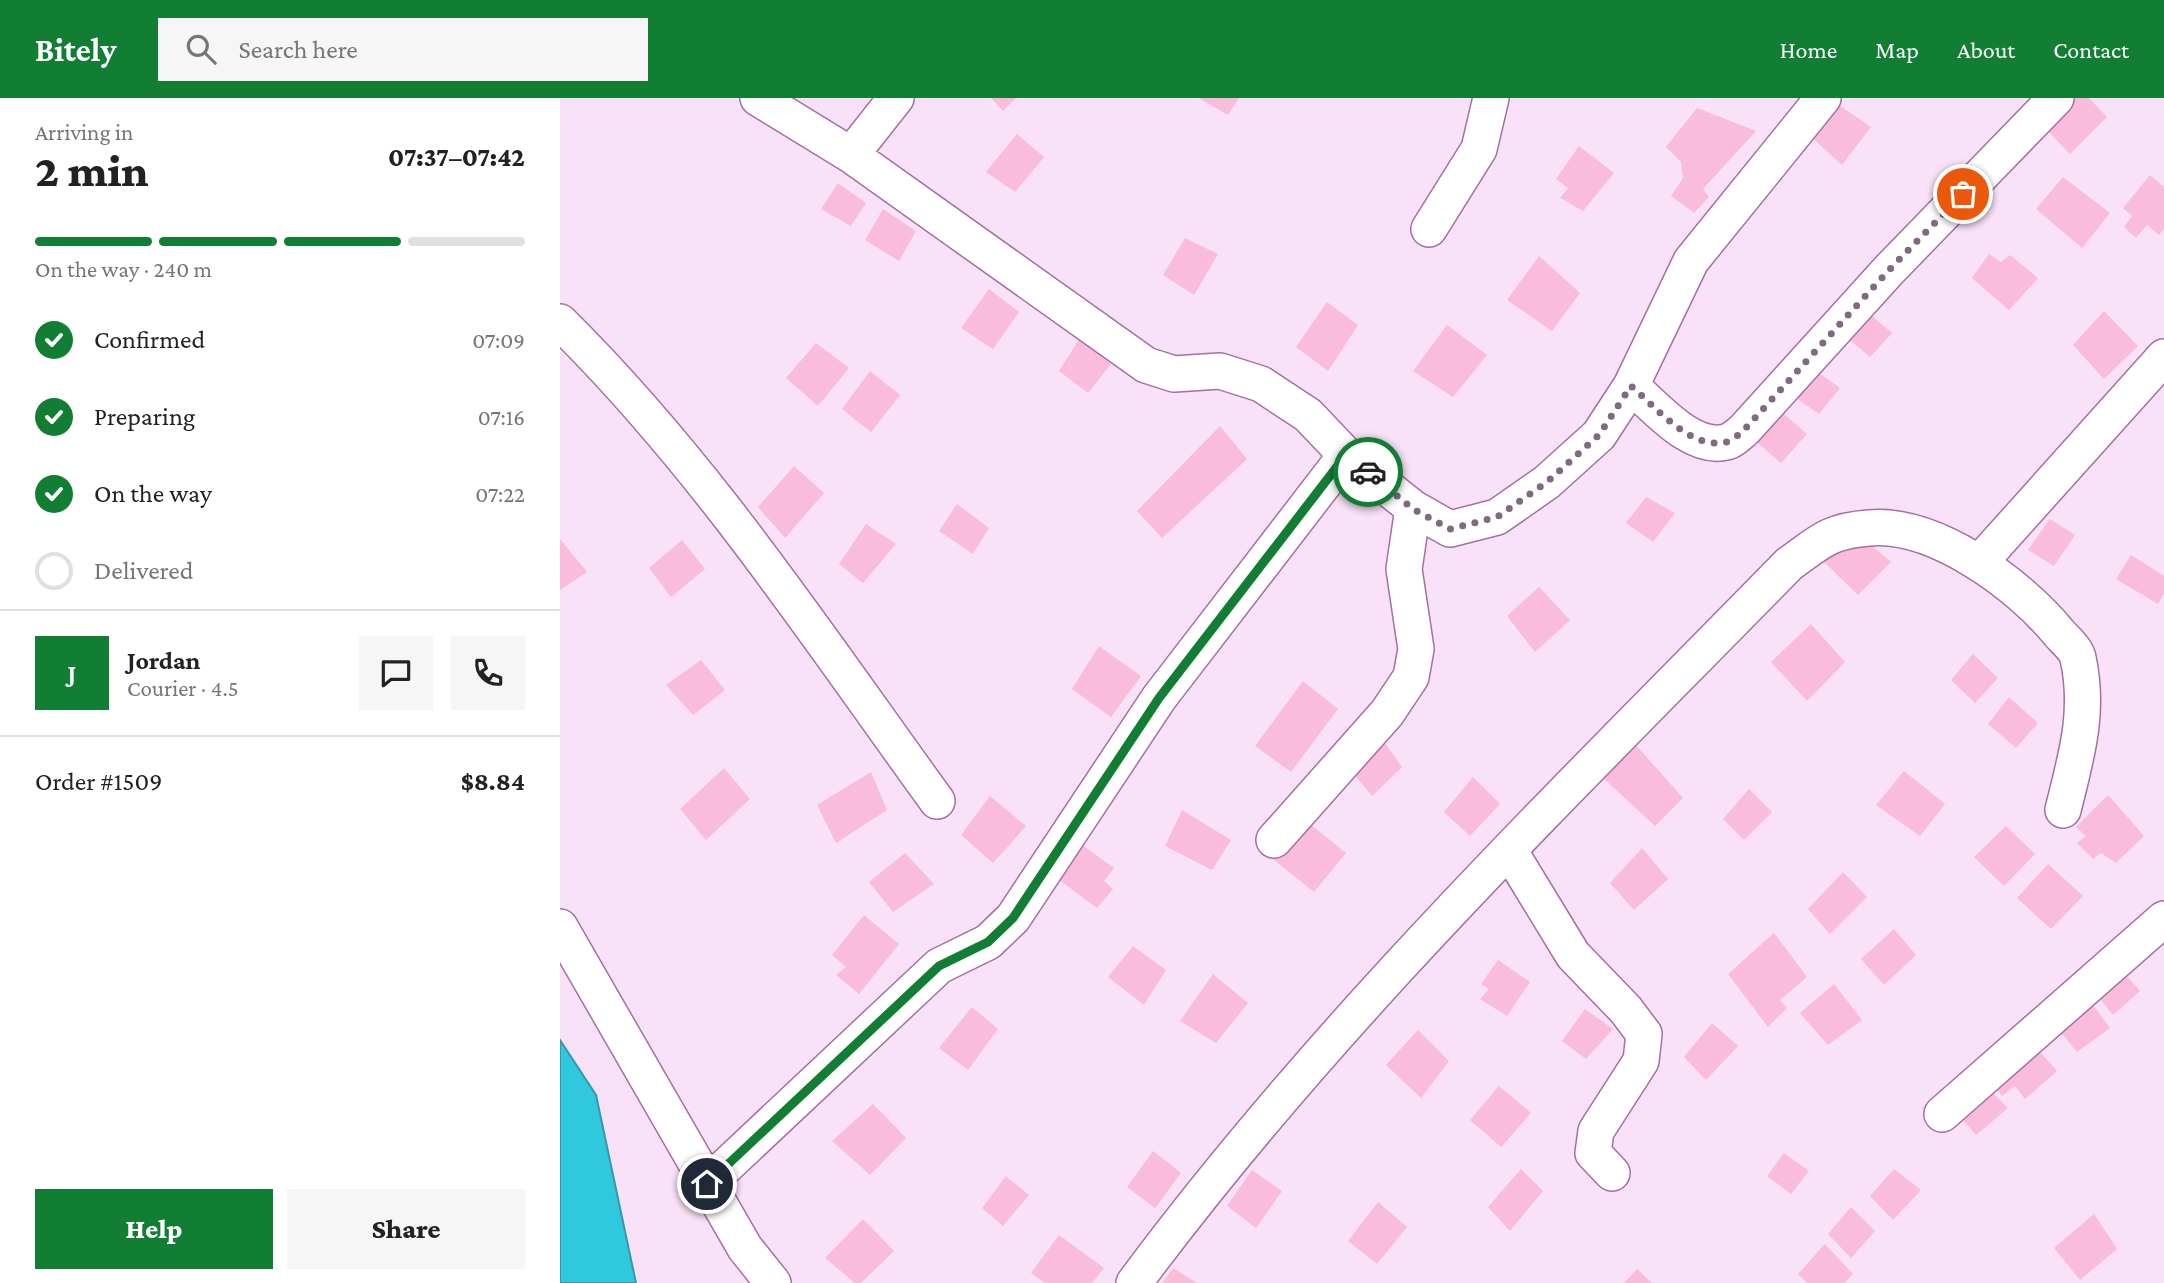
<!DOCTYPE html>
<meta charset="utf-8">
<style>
body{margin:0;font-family:"Crimson Pro",serif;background:#f6f6f6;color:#222;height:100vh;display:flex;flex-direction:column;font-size:26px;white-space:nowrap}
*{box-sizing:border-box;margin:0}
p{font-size:23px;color:#767676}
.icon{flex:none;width:38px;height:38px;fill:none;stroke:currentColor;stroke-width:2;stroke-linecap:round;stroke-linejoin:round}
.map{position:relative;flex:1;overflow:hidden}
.side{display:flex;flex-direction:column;background:#fff;width:560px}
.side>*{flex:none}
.pin{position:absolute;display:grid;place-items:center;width:60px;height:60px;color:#fff;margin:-30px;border:4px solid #fff;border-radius:50%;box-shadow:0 2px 7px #0007}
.courier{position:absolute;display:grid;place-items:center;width:70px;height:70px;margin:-35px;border:5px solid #117e34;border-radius:50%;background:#fff;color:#222;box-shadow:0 2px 9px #0007}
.head em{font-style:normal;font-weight:800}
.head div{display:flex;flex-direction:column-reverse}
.head{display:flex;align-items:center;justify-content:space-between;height:119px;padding:0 35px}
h1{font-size:46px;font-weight:800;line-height:52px}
.bar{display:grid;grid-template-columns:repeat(4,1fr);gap:10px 7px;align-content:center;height:84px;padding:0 35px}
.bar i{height:9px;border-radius:5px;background:#e0e0e0}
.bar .selected{background:#117e34}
.bar p{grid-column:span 4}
.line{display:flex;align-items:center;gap:18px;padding:0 35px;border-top:2px solid #e0e0e0}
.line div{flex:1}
.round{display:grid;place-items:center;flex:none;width:74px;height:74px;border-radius:0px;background:#f6f6f6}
ol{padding:0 35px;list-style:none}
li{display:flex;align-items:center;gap:21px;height:77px}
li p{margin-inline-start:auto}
li .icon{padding:7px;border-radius:50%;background:#117e34;color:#fff;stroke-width:4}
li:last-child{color:#767676}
li i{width:38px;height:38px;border:4px solid #e0e0e0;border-radius:50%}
.action{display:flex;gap:14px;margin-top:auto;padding:14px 35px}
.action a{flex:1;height:80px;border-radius:0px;background:#117e34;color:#fff;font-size:28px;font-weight:800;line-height:80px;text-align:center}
.action a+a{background:#f6f6f6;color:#222}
header{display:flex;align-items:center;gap:42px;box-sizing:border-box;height:98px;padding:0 35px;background:#117e34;color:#fff}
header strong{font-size:33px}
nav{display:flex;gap:38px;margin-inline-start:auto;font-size:24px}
.search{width:490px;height:63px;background:#f6f6f6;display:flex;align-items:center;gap:18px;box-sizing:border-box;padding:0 24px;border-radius:0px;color:#767676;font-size:26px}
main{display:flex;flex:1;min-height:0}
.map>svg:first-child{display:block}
.water{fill:#30c8dc;stroke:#3598ad;stroke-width:2}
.building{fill:#f9bcda}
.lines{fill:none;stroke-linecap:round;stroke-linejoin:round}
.minor-casing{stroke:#a66fa3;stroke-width:38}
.minor{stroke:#fff;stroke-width:35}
.done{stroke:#816980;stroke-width:7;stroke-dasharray:0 12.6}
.route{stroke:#117e34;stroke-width:9}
</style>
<header>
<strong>Bitely</strong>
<div class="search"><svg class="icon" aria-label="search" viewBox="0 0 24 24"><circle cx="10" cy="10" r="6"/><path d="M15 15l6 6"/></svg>Search here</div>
<nav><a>Home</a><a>Map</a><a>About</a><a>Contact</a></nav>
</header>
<main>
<section class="side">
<div class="head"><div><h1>2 min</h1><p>Arriving in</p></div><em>07:37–07:42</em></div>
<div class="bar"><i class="selected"></i><i class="selected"></i><i class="selected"></i><i></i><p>On the way · 240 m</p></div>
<ol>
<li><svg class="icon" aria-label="check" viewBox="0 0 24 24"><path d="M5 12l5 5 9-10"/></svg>Confirmed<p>07:09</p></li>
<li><svg class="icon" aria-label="check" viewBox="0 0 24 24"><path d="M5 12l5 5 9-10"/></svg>Preparing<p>07:16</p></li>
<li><svg class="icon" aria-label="check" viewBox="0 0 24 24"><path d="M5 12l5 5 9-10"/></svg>On the way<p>07:22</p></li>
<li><i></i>Delivered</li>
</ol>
<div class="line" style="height:126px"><b class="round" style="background:#117e34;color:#fff">J</b><div><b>Jordan</b><p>Courier · 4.5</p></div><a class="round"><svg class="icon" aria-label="chat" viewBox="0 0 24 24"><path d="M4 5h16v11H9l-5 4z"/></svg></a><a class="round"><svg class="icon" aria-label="phone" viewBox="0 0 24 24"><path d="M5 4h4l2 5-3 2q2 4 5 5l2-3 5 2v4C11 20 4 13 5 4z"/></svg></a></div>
<div class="line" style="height:91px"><div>Order #1509</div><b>$8.84</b></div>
<div class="action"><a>Help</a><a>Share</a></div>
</section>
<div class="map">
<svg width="1604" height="1185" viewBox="0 0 1604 1185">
<rect width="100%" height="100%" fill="#f9e1f8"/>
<path class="water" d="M0 942 36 997 76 1185H0Z"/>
<path class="building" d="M431 0H456L443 13Z
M639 0H679L668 17Z
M1511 0H1529L1547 19 1510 56 1483 28Z
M1276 5 1311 29 1282 67 1249 37Z
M1137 10 1196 33 1143 91 1149 99 1134 115 1111 98 1123 80 1121 64 1106 49Z
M457 36 484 59 455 94 426 74Z
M1019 48 1054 75 1023 113 1000 100 1008 90 996 81Z
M1590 77 1604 89V131L1599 137 1587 127 1576 140 1564 129 1572 118 1563 110Z
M1503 79 1550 115 1522 150 1476 111Z
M278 85 306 105 291 128 261 111Z
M323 111 356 133 339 163 305 142Z
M625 140 658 156 634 197 603 177Z
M1429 156 1441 164 1450 157 1478 180 1449 212 1412 180Z
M979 158 1020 195 992 233 947 202Z
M429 191 459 214 433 251 401 230Z
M767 204 798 227 768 273 736 249Z
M1305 212 1332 235 1310 259 1285 238Z
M1544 213 1578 248 1544 281 1513 247Z
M887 227 927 257 893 299 853 273Z
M520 240 551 266 528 295 499 273Z
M256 245 289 270 258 308 226 280Z
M1252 270 1280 290 1259 316 1230 296Z
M310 273 340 297 311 334 282 311Z
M1216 309 1247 336 1221 365 1191 339Z
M660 328 687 361 602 440 577 413Z
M234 368 264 395 225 440 198 409Z
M1086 399 1115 415 1093 444 1066 425Z
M397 406 429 430 413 456 379 433Z
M1490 421 1515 437 1494 468 1468 452Z
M306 426 336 446 303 485 279 466Z
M1294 432 1331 464 1298 497 1262 462Z
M0 441 27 474 0 492Z
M122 442 145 471 111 499 89 470Z
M1571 457 1604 478V496L1598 506 1556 481Z
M979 489 1010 522 975 554 947 518Z
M1251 526 1285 564 1247 603 1211 564Z
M539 548 581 578 551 619 512 591Z
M1413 556 1438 580 1415 605 1391 582Z
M141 562 165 592 133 617 106 587Z
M743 583 778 611 731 674 695 648Z
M1449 599 1478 625 1456 650 1428 626Z
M820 638 842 669 812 698 788 669Z
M1073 644 1123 700 1095 728 1041 678Z
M164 670 190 701 146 742 120 711Z
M1344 673 1385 706 1360 738 1316 707Z
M311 674 327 712 276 745 257 707Z
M913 679 940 706 910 738 884 714Z
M1189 691 1212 714 1184 742 1163 721Z
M1548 697 1584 738 1556 765 1541 755 1533 761 1517 745 1526 738 1516 729Z
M430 698 466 728 433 765 401 737Z
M622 712 671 742 652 772 605 748Z
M745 722 786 755 754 794 713 761Z
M1446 728 1475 756 1444 788 1414 759Z
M518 744 554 770 544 783 553 791 537 810 494 778Z
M1082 750 1108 781 1074 812 1050 785Z
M345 755 374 786 333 814 309 784Z
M1488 766 1523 798 1491 831 1457 800Z
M1283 774 1307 799 1270 836 1248 811Z
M304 817 339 846 299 896 276 877 286 869 272 857Z
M1334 831 1356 857 1324 887 1301 861Z
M1214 835 1247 879 1220 902 1227 910 1208 929 1168 876Z
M573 848 606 872 584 907 548 879Z
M938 862 970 884 947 918 920 901 929 891 921 886Z
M1559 870 1580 893 1553 917 1533 892Z
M653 876 688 905 656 945 620 923Z
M1274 886 1302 922 1268 947 1240 915Z
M1527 899 1550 930 1517 954 1494 926Z
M412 909 438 931 408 972 379 950Z
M1025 911 1053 931 1026 961 1002 943Z
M1152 925 1178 948 1146 982 1124 959Z
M858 932 889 963 861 1000 826 967Z
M1473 946 1497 973 1465 1001 1455 988 1442 998 1429 982Z
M939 988 971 1015 941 1049 910 1022Z
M1426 988 1448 1010 1416 1037 1395 1013Z
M313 1006 346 1040 310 1077 272 1043Z
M593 1053 621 1075 595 1110 567 1089Z
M1224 1055 1249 1073 1231 1096 1207 1078Z
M961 1071 983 1093 950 1133 928 1109Z
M1334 1071 1361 1092 1333 1122 1310 1098Z
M692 1072 722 1093 696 1130 667 1108Z
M446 1078 469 1097 443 1128 422 1110Z
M818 1104 847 1129 817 1166 788 1143Z
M1291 1109 1315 1133 1291 1160 1268 1136Z
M1534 1116 1557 1151 1520 1182 1494 1150Z
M303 1121 334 1153 301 1185H295L265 1160Z
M499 1137 544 1170 532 1185H485L471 1175Z
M1265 1146 1293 1176 1284 1185H1247L1238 1176Z
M613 1170 637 1185H602Z
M1077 1171 1092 1185H1064Z"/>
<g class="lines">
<g class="minor-casing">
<path id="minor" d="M198 0 291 57 586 267 614 276 660 273 701 286 748 317 786 357 853 410 890 431 937 419 987 384 1039 337 1071 288 1131 163 1263 0
M291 57 336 0
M869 131 919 51 931 0
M0 224C145 367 258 539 377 703
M1071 288C1095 308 1131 353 1166 344 1172 343 1179 336 1184 332L1329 172 1496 0
M1420 464 1604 259
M714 742 827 615 851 579 856 551 844 471 853 410
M949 752 1013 857 1066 912 1084 936 1081 963 1036 1033 1033 1055 1052 1075
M0 829 185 1150 213 1185
M1382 1016 1604 821
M147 1086 379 868 428 844 453 820 599 600 786 357
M574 1185C767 925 1003 697 1229 466 1261 443 1269 433 1309 430 1375 424 1460 487 1499 535 1505 542 1516 551 1518 560 1530 615 1516 659 1503 712"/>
</g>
<use href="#minor" class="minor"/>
</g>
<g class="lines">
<path class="done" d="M808 374 853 411 890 431 937 419 987 384 1039 337 1071 288C1095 308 1131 353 1166 344 1172 343 1179 336 1184 332L1329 172 1403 96"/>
<path class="route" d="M147 1086 379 868 428 844 453 820 599 600 786 357 808 374"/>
</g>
</svg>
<div class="pin" style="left:1403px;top:96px;background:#ea580c"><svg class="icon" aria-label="bag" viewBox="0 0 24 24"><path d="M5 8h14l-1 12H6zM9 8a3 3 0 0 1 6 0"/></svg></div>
<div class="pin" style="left:147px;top:1086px;background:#1f2937"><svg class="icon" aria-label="home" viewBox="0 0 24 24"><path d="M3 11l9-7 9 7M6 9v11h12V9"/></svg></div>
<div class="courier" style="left:808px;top:374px"><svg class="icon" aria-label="car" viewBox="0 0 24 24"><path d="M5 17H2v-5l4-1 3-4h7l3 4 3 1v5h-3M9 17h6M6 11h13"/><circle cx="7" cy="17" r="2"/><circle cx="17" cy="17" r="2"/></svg></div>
</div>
</main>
